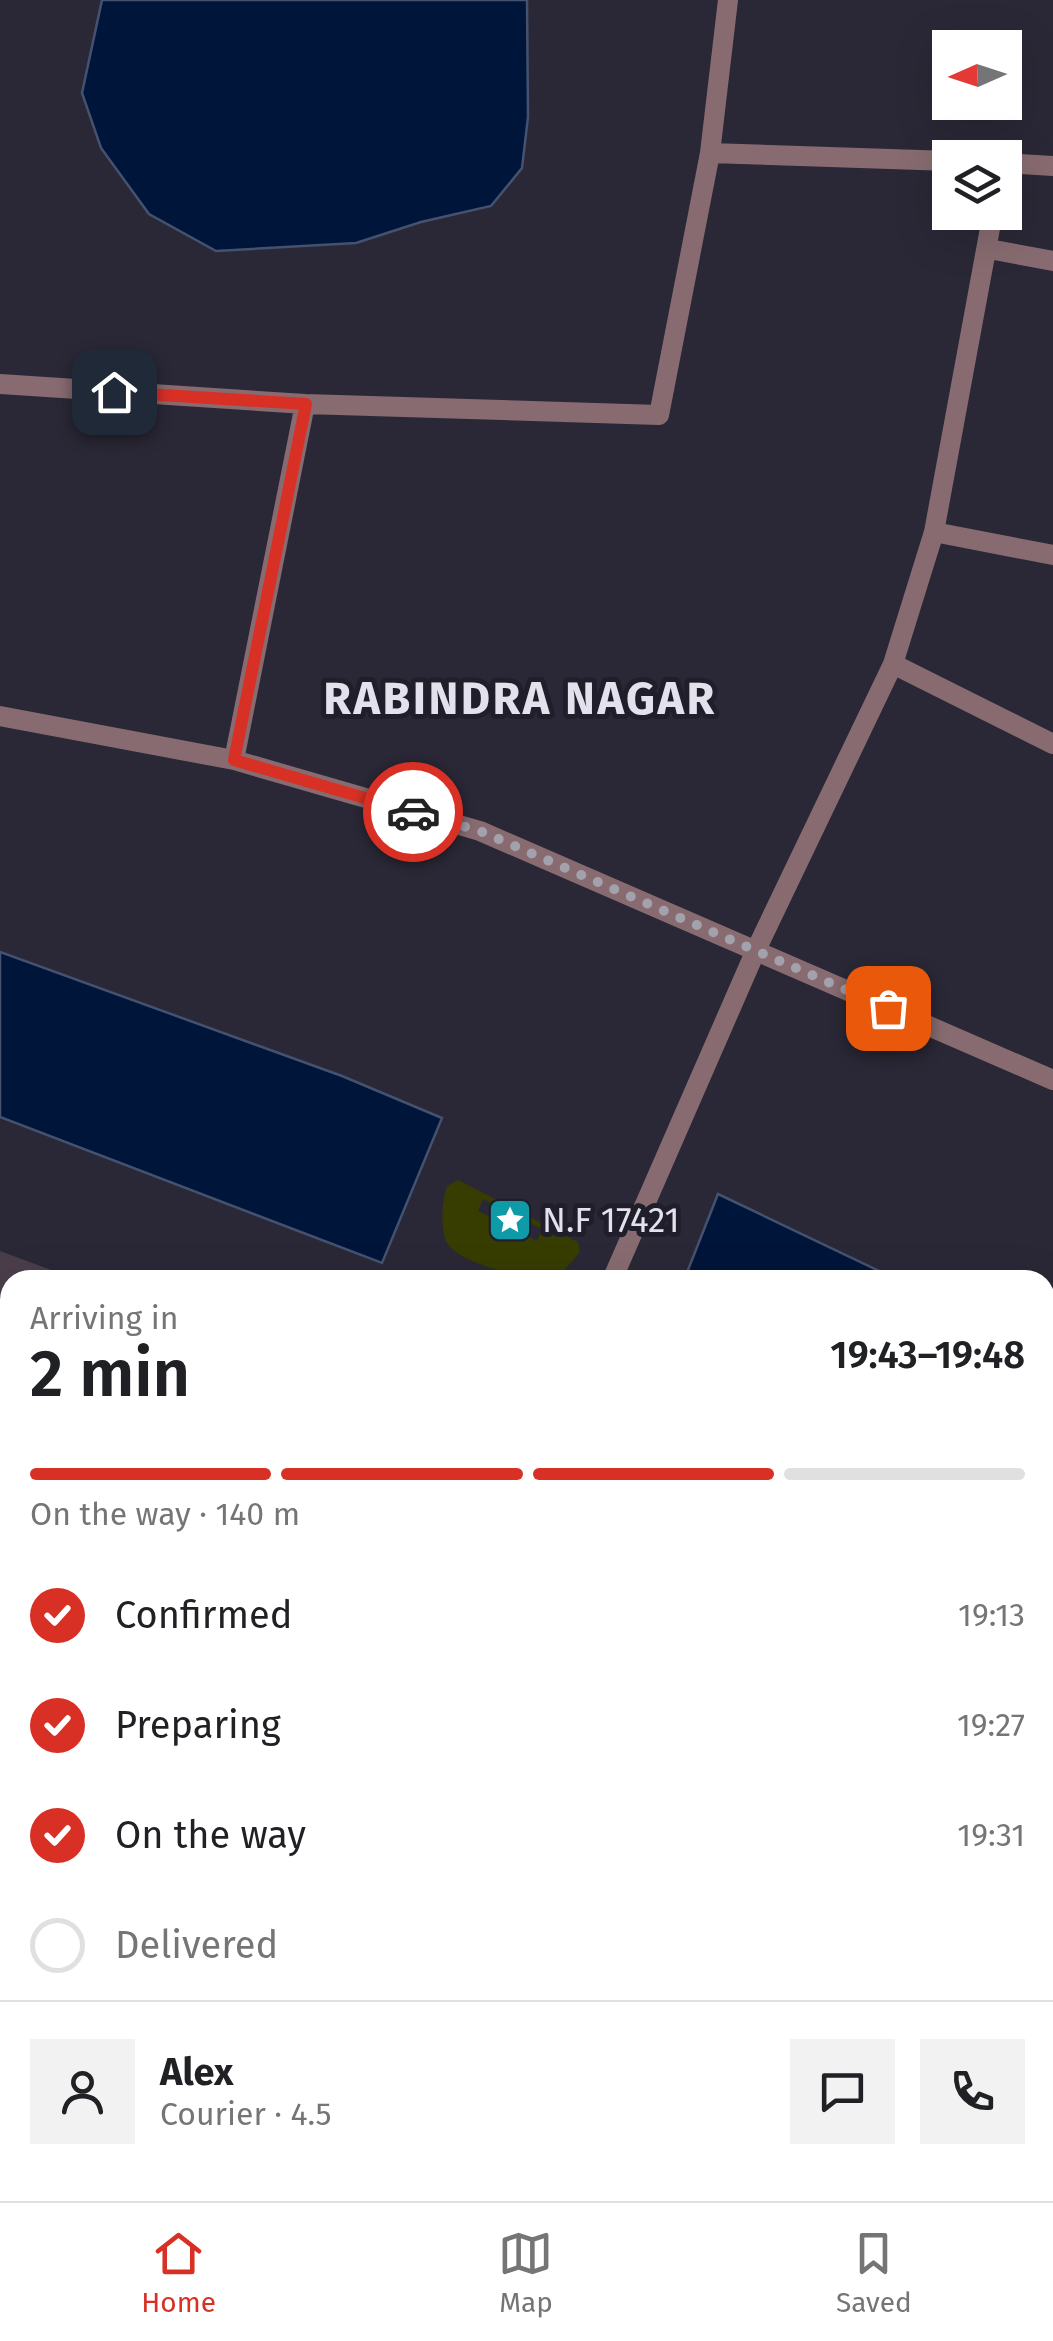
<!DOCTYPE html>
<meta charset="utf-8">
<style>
body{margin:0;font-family:"Fira Sans",sans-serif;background:#f2f2f2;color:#202124;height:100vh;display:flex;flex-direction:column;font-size:38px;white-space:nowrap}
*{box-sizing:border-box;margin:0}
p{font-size:32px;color:#757577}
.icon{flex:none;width:55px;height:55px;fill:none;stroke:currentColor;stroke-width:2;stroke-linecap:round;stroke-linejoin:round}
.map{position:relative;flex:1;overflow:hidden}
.panel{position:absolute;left:0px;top:1270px;width:1055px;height:932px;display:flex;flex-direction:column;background:#fff;border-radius:30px 30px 0 0;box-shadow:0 10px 40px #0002}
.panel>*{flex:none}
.needle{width:65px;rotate:267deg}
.tools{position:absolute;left:932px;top:30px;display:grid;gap:20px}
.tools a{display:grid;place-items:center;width:90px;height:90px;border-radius:0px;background:#fff;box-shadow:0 10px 40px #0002;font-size:50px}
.pin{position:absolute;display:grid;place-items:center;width:85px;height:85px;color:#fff;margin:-42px;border-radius:20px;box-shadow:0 5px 15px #0006}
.courier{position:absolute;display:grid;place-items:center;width:100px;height:100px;margin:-50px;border:8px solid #d93025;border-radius:50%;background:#fff;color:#222;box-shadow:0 2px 12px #0007}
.overview em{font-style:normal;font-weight:600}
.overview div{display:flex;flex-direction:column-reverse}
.overview{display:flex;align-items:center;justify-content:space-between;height:170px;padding:0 30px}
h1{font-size:65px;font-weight:600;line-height:75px}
.bar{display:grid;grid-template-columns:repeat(4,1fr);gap:15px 10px;align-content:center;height:120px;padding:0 30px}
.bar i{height:12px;border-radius:8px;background:#e0e0e0}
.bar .on{background:#d93025}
.bar p{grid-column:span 4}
.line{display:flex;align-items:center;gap:25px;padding:0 30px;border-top:2px solid #e0e0e0}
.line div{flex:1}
.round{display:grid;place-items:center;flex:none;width:105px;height:105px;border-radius:0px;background:#f2f2f2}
ol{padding:0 30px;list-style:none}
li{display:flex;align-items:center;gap:30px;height:110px}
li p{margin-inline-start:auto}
li .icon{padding:10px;border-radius:50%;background:#d93025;color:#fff;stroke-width:4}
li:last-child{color:#757577}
li i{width:55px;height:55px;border:5px solid #e0e0e0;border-radius:50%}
.dock{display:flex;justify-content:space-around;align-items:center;height:140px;border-top:2px solid #e0e0e0;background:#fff;font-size:28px;color:#757577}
.dock a{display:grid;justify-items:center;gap:5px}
.dock .on{color:#d93025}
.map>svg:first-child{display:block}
.green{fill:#373c01;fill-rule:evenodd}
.water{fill:#00153a;stroke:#44526f;stroke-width:2.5}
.building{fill:#4a3e4a}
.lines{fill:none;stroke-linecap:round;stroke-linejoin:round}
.minor{stroke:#876b70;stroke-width:20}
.rail-casing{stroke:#bbbac5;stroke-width:11}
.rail{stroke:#211e2c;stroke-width:8;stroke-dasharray:22;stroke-linecap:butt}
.done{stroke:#a2a1ac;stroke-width:10;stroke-dasharray:0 18}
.route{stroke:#d93025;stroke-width:12}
.labels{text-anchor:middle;stroke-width:10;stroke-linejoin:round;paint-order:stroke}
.poi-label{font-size:35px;fill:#e3e2ec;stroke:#211e2c;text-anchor:start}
.district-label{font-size:45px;font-weight:bold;letter-spacing:2.5px;fill:#e3e2ec;stroke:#211e2c}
</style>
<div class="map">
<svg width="1053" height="2201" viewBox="0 0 1053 2201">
<rect width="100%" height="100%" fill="#2a2836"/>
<path class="green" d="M458 1180 578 1242 580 1252 556 1280C533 1280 456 1265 446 1241 440 1226 442 1201 447 1186ZM483 1199 542 1229 537 1241 478 1211Z"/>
<path class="water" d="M102 0H527L528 117 522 168 491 206 421 222 356 243 216 251 149 214 101 148 82 93Z
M0 952 342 1076 442 1118 382 1263 0 1117Z
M718 1194 898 1280H684Z
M1045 1354 1053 1357V1496L1045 1492Z"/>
<path class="building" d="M0 1251 78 1280H10V1304L0 1301Z
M0 1489 10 1494V1527L0 1523Z
M0 1538 10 1542V1574L0 1570Z
M1045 1662 1053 1665V1715L1045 1712Z"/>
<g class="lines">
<path class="minor" d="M710 153 950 161
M1005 163 1053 166
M989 249 1053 261
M0 384 305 404 659 415 710 153 728 0
M934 532 1053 555
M893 664 1053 744
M0 716 234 760 480 831 1053 1080
M234 760 305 404
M612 1280 756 950 893 664 934 532 993 212
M0 1334 10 1338
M1045 1573 1053 1576
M1045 1743 1053 1746
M0 1844 10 1848
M876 2192 898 2201
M211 2201 213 2192"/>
<g class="rail-casing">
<path id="rail" d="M0 1412 10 1416
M0 1432 10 1436
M0 1457 10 1461
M1045 1821 1053 1824
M1045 1840 1053 1843"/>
</g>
<use href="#rail" class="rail"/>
</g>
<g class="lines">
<path class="done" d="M413 812 480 831 888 1008"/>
<path class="route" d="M114 392 306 404 234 760 413 812"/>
</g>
<defs>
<g id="sight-square" transform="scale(2.25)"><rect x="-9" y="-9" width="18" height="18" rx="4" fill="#0f9aa8" stroke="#211e2c"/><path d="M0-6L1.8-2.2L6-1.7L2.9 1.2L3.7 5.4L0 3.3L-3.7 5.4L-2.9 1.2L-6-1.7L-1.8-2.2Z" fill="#fff"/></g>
</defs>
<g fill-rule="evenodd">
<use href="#sight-square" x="510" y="1220"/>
</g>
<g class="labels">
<g class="poi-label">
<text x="542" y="1232">N.F 17421</text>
</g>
<g class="district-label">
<text x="520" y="714">RABINDRA NAGAR</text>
</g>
</g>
</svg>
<div class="tools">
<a><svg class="needle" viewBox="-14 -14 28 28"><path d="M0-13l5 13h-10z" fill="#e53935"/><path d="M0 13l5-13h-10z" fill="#757577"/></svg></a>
<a><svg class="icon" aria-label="layers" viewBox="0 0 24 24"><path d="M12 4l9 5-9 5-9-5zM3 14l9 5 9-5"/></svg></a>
</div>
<div class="pin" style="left:888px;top:1008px;background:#ea580c"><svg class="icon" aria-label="bag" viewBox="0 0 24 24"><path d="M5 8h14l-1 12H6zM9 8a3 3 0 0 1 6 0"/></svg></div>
<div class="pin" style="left:114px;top:392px;background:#1f2937"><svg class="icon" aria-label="home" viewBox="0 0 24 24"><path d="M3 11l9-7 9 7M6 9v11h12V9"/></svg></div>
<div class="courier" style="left:413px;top:812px"><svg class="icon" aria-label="car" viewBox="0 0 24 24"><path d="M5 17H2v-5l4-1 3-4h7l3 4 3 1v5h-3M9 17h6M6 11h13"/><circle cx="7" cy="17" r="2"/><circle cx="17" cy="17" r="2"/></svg></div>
<section class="panel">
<div class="overview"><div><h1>2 min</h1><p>Arriving in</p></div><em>19:43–19:48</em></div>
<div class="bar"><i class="on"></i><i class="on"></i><i class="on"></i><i></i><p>On the way · 140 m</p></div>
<ol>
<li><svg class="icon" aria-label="check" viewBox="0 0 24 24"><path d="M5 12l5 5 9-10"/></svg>Confirmed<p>19:13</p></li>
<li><svg class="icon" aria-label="check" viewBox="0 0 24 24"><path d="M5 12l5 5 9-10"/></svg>Preparing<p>19:27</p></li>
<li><svg class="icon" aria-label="check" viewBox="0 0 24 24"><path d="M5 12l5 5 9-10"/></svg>On the way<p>19:31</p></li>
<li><i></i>Delivered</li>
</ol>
<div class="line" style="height:180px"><a class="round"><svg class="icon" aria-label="person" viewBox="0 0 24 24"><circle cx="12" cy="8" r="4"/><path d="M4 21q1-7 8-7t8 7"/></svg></a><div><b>Alex</b><p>Courier · 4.5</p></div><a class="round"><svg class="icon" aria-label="chat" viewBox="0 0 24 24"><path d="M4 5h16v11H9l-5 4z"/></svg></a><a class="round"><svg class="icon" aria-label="phone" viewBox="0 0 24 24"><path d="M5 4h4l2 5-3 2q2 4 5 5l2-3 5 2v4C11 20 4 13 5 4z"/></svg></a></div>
</section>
</div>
<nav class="dock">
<a class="on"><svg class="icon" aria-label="home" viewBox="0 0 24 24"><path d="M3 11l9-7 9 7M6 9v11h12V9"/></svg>Home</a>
<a><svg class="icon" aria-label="map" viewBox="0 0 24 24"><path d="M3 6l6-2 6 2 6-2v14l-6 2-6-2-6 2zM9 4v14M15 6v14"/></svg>Map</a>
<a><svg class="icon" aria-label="saved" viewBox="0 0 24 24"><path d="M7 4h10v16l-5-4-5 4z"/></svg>Saved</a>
</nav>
